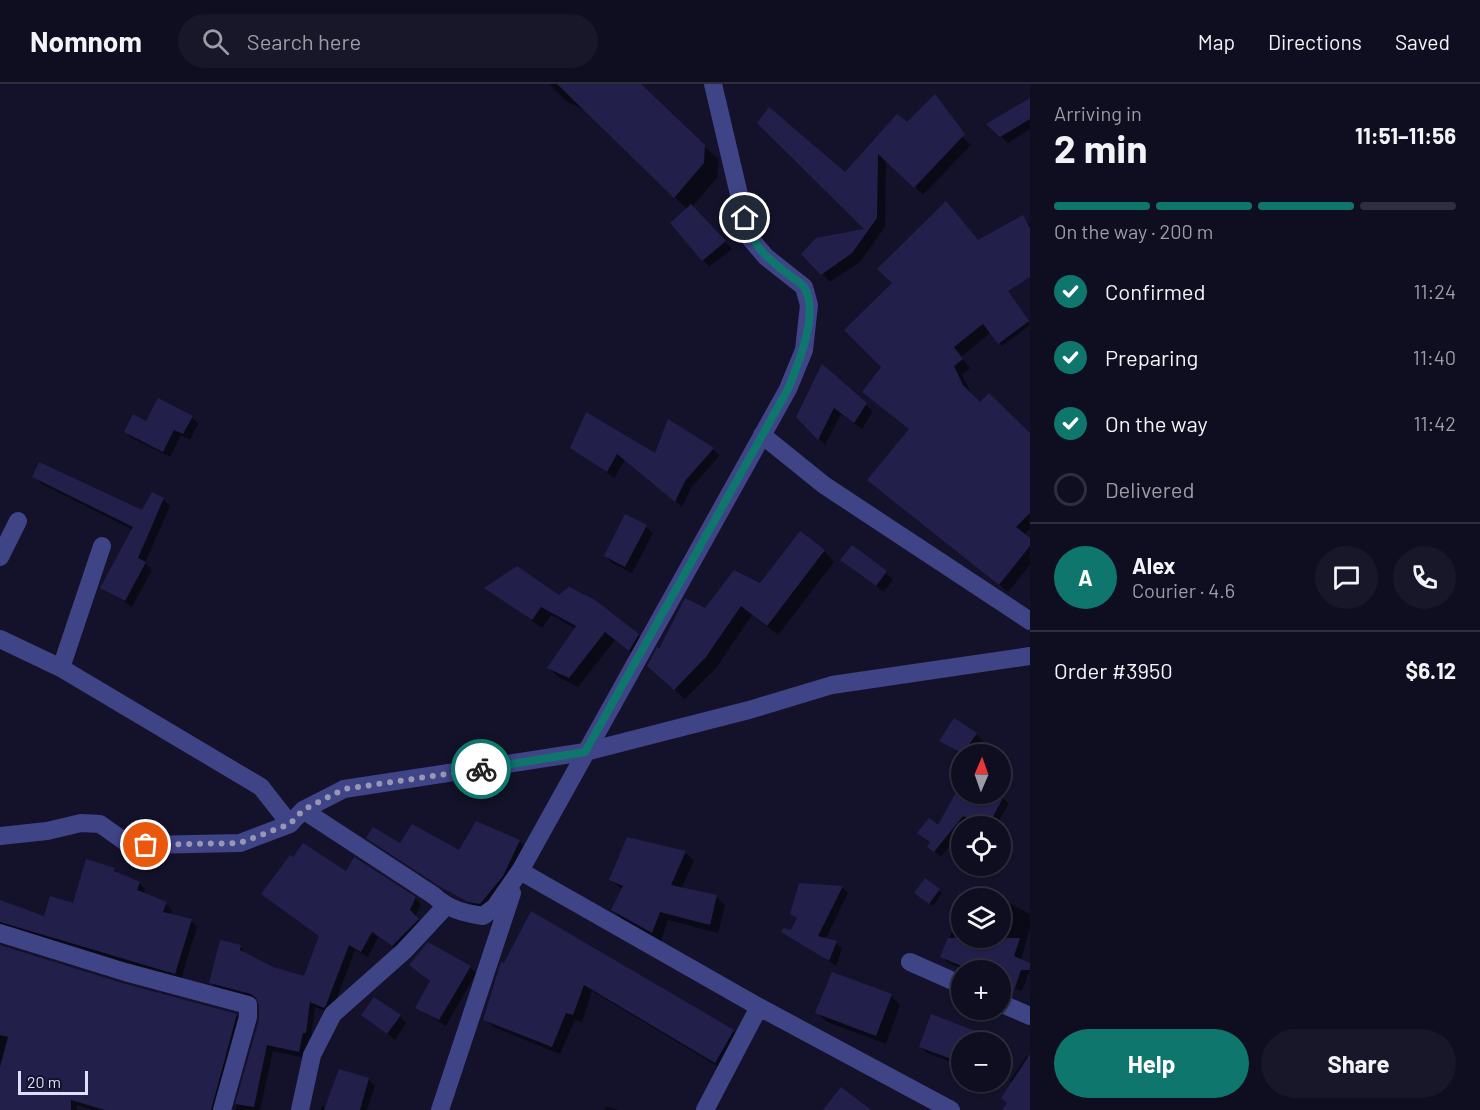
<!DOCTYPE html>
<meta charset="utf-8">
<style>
body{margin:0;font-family:Barlow,sans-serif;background:#181729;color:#f1f3f6;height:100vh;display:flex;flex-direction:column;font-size:22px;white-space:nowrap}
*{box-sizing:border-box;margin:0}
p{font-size:20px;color:#9b9ca5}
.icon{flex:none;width:33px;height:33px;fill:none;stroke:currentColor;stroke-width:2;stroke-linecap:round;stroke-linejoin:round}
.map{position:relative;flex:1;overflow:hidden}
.sheet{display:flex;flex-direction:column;background:#0f0e20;width:450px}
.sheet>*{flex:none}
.needle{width:39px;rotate:2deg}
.fabs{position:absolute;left:951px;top:660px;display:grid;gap:12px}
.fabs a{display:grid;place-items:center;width:60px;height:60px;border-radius:50%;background:#0f0e20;box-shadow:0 2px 4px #0004,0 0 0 2px #2f2e3e;font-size:30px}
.scale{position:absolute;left:18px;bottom:15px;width:70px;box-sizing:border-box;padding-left:6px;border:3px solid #ddddfe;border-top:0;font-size:16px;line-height:21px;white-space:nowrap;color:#ddddfe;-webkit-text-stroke:4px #14122a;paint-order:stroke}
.pin{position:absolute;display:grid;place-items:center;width:51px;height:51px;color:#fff;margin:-26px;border:3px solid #fff;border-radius:50%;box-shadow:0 2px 6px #0007}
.courier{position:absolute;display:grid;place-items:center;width:60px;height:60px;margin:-30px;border:4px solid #0f766e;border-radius:50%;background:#fff;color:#222;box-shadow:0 2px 8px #0007}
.headline em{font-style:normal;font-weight:700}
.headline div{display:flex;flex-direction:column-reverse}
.headline{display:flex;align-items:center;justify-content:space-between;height:102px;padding:0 24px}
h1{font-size:39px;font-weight:700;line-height:45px}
.bar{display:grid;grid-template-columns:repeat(4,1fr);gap:9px 6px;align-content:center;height:72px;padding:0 24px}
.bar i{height:8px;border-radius:4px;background:#2f2e3e}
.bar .active{background:#0f766e}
.bar p{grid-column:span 4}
.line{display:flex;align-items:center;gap:15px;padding:0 24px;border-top:2px solid #2f2e3e}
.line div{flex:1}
.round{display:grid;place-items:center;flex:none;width:63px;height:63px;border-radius:32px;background:#181729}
ol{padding:0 24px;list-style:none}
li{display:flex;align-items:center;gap:18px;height:66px}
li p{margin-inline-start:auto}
li .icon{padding:6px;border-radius:50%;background:#0f766e;color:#fff;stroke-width:4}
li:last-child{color:#9b9ca5}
li i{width:33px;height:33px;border:3px solid #2f2e3e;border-radius:50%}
.action{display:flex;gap:12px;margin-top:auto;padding:12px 24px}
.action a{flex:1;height:69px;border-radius:36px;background:#0f766e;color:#fff;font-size:24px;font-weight:700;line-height:69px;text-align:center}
.action a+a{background:#181729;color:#f1f3f6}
header{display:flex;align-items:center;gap:36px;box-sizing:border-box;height:84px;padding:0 30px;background:#0f0e20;border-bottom:2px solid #2f2e3e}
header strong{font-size:28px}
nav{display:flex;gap:33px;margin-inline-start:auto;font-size:21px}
.search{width:420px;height:54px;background:#181729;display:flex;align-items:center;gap:15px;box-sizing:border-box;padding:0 21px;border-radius:33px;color:#9b9ca5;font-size:22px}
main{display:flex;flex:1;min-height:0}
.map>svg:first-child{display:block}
.shadow{fill:#0007}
.building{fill:#231f4b}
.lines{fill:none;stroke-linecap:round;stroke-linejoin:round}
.minor{stroke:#3f4487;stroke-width:18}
.done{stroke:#9796b4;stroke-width:6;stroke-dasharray:0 10.8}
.route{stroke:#0f766e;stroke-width:8}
</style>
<header>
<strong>Nomnom</strong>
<div class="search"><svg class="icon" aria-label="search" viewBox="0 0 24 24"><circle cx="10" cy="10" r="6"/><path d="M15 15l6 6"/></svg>Search here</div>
<nav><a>Map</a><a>Directions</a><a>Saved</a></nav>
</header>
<main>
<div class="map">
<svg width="1030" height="1026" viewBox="0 0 1030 1026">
<rect width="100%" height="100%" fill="#14122a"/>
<path class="shadow" d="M549 0H639L719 76 717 94 692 123 732 165 709 183 703 176 687 125 587 28 566 17Z
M1030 16V45L1008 59 995 47Z
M907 40 962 53 971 61 923 111 886 75 885 143 860 178 830 198 822 190 867 146 845 90Z
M1023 133 1030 141V180L987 227 1018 222 1030 241 1002 262 991 248 961 273 970 284 962 291 972 311 980 320 1030 352V445L1024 451 1030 456V481L1008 508 869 396 910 346 979 157Z
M822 282 873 327 862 345 841 330 825 361 797 333Z
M192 333 198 340 190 356 181 351 170 373 132 354 125 347 146 339Z
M572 363 656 371 713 365 719 372 691 404 682 423 625 376 614 394Z
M34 392 143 428 163 415 170 422 145 479 152 486 132 523 102 503 133 446 40 399Z
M646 443 653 449 632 489 612 479 605 472Z
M852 463 893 495 884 508 849 483Z
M824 467 834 478 778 551 752 531 716 584 685 615 659 592 660 567 705 526Z
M487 504 559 513 638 551 647 560 639 575 615 556 578 603 558 593 549 584 576 545 551 531 542 544Z
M976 650 983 657 974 670 962 672 941 656Z
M962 699V710H997L1009 719 996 742H979L969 738 962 742V747L941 773 929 763 931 759 925 755 939 743Z
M368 754 401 761 460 768 519 757 526 764 487 826 477 824Z
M685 768 694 777 681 805 717 813 725 821 718 849 668 836 661 857 622 835 613 826 623 806 610 796Z
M114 785 120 791 139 799 145 805 143 810 166 820 172 826 170 831 191 837 197 843 181 895 10 844 0 846V818L45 833 74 821Z
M346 789 415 814 421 820 415 833 424 842 399 867 378 853 368 873 355 866 332 927 330 929 315 923 311 954H309L304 974 273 967 260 1026H235L260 936 259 916 217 905 211 899 240 862 246 871 272 885 305 894Z
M925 796 942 809 933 822 919 811Z
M842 803 848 809 825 856 836 858 842 865 836 882 783 847 792 848 798 835 792 830Z
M994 811 1030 830V844L1021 876 1030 886 1022 907 1000 901V886H965L948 879 942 873 956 837 962 839V854H1000V814H992Z
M532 830 733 947 741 956 724 986 592 907 582 938 575 936 560 970 493 943 485 935 505 881Z
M0 861 122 900 236 931 242 937 218 1026H93L77 1021V1026H0Z
M411 881 470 883 476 889 446 942 417 924 431 898Z
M891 912 900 921 886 960 827 938 817 929Z
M363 931 400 932 406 939 395 956Z
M932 932 995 956 997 958H962V982L927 969 920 962Z
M1026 972 1030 974V1026H1004L1008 1020 1013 999 1010 997Z
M340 987 369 996 375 1002 367 1026H321L322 1022 327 1023Z
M606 1022 618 1026H605Z"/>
<path class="building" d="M557 0H641L705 61 704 79 674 114Z
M935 10 965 50 914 104 878 70 877 134 852 169 821 191 801 170 816 154 864 145 757 39 769 23 845 88 897 30 907 38Z
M1030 14V35L1000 53 986 40Z
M946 117 978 156 1023 131 1030 144V193L1008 207 1029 237 998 260 983 240 954 263 963 275 954 282 963 301 980 318 989 309 1030 349V429L1016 443 1030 454V462L999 501 867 396 909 345 862 308 881 283 844 246 892 199 877 185Z
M691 120 726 157 702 177 670 139Z
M822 280 867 319 854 339 834 324 818 356 796 333Z
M158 314 193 332 183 350 174 346 163 368 124 348 133 330 146 337Z
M586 328 655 369 668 335 714 364 685 397 675 418 617 370 607 388 570 364Z
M39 378 142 426 152 408 164 414 138 474 146 478 125 517 100 504 133 443 32 393Z
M625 430 647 441 625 483 604 472Z
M800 447 825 466 767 542 741 522 706 573 674 606 647 582 657 563 659 565 685 514 705 524 734 486 760 499Z
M852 461 887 487 876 502 840 476Z
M517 482 559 511 569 503 595 516 639 550 629 567 605 548 569 594 547 584 576 542 541 523 532 536 484 504Z
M954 634 977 649 963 670 939 657Z
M955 710H1005L988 742 963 732 934 768 927 763 930 758 917 749 929 734 938 741Z
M476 737 520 756 503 792 480 820 468 818 439 802 366 754 373 743 400 759 412 740 459 766Z
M627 753 686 767 671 801 717 811 710 841 660 828 652 849 611 826 623 802 609 796Z
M303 759 346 787 354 773 416 813 410 826 419 835 392 862 372 848 361 868 349 861 326 921 324 924 310 918 306 949H303L299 968 267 961 254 1023 235 1020 259 936V921L256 914 251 910 209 899 220 856 241 861 240 866 273 883 304 892 319 852 261 810 290 771 293 773Z
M86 775 115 784 114 787 140 798 137 806 167 818 163 828 192 835 175 890 0 838V816L44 832 50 812 73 819Z
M925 794 940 805 929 820 914 809Z
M799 799 843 802 818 852 837 857 829 877 781 848 783 844 791 846 797 834 790 830Z
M531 827 734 946 715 979 584 901 573 931 566 929 552 963 483 936 501 878 504 879Z
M948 854H1020L1014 872 1030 879V886H1021L1012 912 1000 908V886H972L940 873Z
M428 858 471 882 439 936 415 924 430 897 409 881Z
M0 861 122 899 237 930 211 1026H105L71 1016V1026H0V983L8 953 0 951Z
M832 888 892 910 876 952 815 929Z
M374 913 401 931 387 950 361 931Z
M931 930 1001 957V958H962V979L919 963Z
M1030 970V1026H1002L1007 1019 1001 1014Z
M339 985 369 994 360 1026H324Z
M841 1003 871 1026H823Z"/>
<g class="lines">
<path class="minor" d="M762 351 824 401 1030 537
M0 473 18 437
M0 555 61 584 261 703 290 740
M61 584 102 462
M303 726 433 811C448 825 463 829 483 832L495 823 520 787 788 305 804 266 809 221 804 203 766 173 749 153 713 0
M0 752 47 747 81 739 100 740 124 757 146 761 240 759 290 740 303 726 344 705 585 668 749 626 832 601 1030 572
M520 787 759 923 951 1026
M0 849 125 888 248 921V933L222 1026
M910 878 962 901
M1000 919 1030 932
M300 1026 312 971 333 930 404 867 445 823
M440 1026 512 809
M705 1026 759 923"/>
</g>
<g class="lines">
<path class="done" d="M146 761 240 759 290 740 303 726 344 705 481 685"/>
<path class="route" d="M481 685 585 668 788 305C798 281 821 225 803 202 800 198 793 194 789 191 766 173 752 162 745 134"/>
</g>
</svg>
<div class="fabs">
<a><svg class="needle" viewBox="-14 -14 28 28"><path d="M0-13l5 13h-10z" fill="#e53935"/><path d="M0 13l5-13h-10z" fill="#9b9ca5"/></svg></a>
<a><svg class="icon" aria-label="locate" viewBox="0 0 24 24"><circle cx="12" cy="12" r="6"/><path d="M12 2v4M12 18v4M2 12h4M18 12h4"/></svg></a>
<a><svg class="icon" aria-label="layers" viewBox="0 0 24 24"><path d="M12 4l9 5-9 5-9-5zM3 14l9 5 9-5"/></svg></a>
<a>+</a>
<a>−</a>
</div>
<div class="scale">20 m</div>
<div class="pin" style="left:146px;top:761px;background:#ea580c"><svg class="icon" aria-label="bag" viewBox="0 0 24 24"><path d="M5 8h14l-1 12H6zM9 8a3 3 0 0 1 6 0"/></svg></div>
<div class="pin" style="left:745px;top:134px;background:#1f2937"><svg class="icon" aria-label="home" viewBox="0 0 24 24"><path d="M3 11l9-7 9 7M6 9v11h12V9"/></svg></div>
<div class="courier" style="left:481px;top:685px"><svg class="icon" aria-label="bike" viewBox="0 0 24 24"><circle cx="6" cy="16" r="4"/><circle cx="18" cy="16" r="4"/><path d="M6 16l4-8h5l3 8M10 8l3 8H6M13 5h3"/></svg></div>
</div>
<section class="sheet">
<div class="headline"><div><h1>2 min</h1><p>Arriving in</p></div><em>11:51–11:56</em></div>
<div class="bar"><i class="active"></i><i class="active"></i><i class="active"></i><i></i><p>On the way · 200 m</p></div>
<ol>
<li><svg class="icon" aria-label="check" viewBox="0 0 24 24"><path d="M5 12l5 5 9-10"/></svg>Confirmed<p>11:24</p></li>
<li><svg class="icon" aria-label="check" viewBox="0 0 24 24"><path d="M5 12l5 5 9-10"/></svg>Preparing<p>11:40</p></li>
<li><svg class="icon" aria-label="check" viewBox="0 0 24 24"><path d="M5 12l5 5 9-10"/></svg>On the way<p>11:42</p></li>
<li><i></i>Delivered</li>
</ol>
<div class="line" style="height:108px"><b class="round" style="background:#0f766e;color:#fff">A</b><div><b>Alex</b><p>Courier · 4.6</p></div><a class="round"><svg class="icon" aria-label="chat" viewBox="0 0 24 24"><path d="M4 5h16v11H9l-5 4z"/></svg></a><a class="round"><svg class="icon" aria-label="phone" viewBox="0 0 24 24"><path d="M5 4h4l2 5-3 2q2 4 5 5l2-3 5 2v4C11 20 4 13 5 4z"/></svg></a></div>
<div class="line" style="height:78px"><div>Order #3950</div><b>$6.12</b></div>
<div class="action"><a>Help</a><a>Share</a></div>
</section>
</main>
